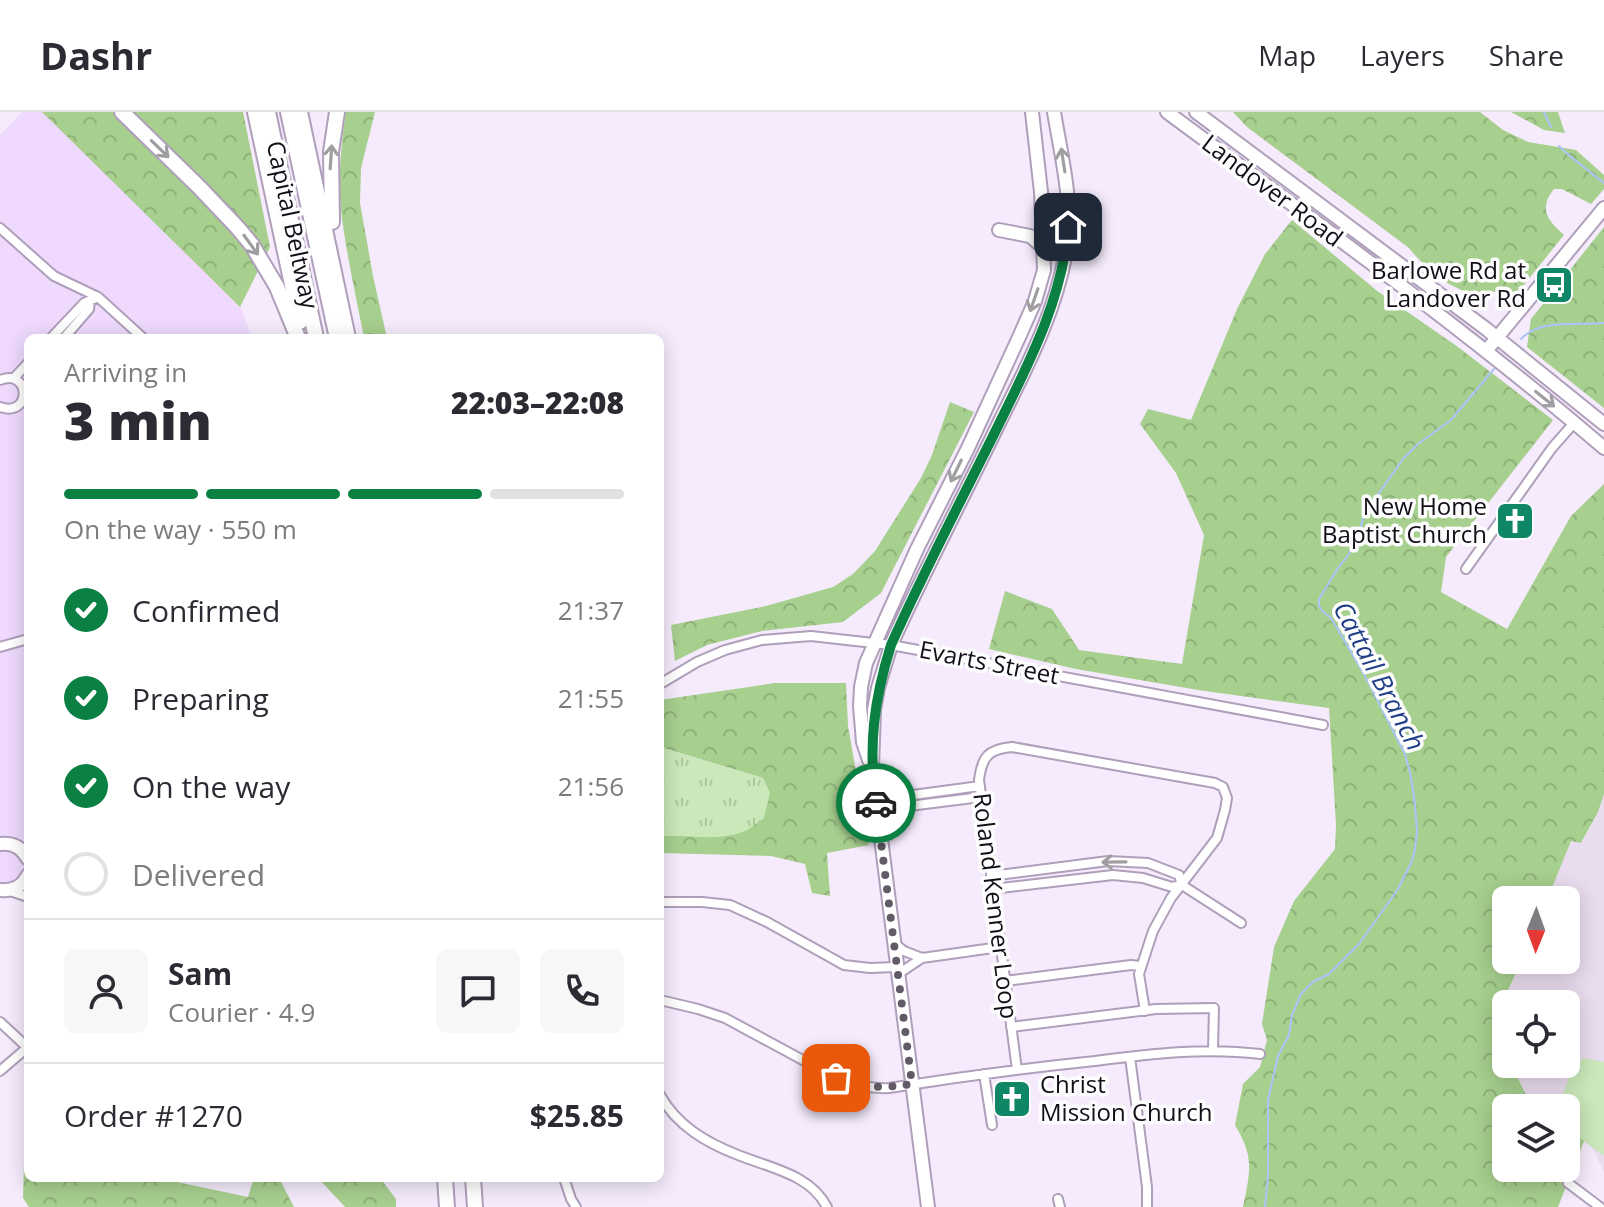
<!DOCTYPE html>
<meta charset="utf-8">
<style>
body{margin:0;font-family:"Open Sans",sans-serif;background:#f7f7f7;color:#2b2b33;height:100vh;display:flex;flex-direction:column;font-size:30px;white-space:nowrap}
*{box-sizing:border-box;margin:0}
p{font-size:26px;color:#7c7c81}
.icon{flex:none;width:44px;height:44px;fill:none;stroke:currentColor;stroke-width:2;stroke-linecap:round;stroke-linejoin:round}
.map{position:relative;flex:1;overflow:hidden}
.drawer{position:absolute;left:24px;top:222px;width:640px;height:848px;display:flex;flex-direction:column;background:#fff;border-radius:12px;box-shadow:0 4px 20px #0003}
.drawer>*{flex:none}
.needle{width:52px;rotate:181deg}
.controls{position:absolute;left:1492px;top:774px;display:grid;gap:16px}
.controls a{display:grid;place-items:center;width:88px;height:88px;border-radius:12px;background:#fff;box-shadow:0 4px 20px #0003;font-size:40px}
.pin{position:absolute;display:grid;place-items:center;width:68px;height:68px;color:#fff;margin:-34px;border-radius:16px;box-shadow:0 4px 12px #0006}
.courier{position:absolute;display:grid;place-items:center;width:80px;height:80px;margin:-40px;border:6px solid #0b8043;border-radius:50%;background:#fff;color:#222;box-shadow:0 2px 10px #0007}
.headline em{font-style:normal;font-weight:800}
.headline div{display:flex;flex-direction:column-reverse}
.headline{display:flex;align-items:center;justify-content:space-between;height:136px;padding:0 40px}
h1{font-size:52px;font-weight:800;line-height:60px}
.bar{display:grid;grid-template-columns:repeat(4,1fr);gap:12px 8px;align-content:center;height:96px;padding:0 40px}
.bar i{height:10px;border-radius:6px;background:#e1e1e2}
.bar .selected{background:#0b8043}
.bar p{grid-column:span 4}
.line{display:flex;align-items:center;gap:20px;padding:0 40px;border-top:2px solid #e1e1e2}
.line div{flex:1}
.round{display:grid;place-items:center;flex:none;width:84px;height:84px;border-radius:12px;background:#f7f7f7}
ol{padding:0 40px;list-style:none}
li{display:flex;align-items:center;gap:24px;height:88px}
li p{margin-inline-start:auto}
li .icon{padding:8px;border-radius:50%;background:#0b8043;color:#fff;stroke-width:4}
li:last-child{color:#7c7c81}
li i{width:44px;height:44px;border:4px solid #e1e1e2;border-radius:50%}
header{display:flex;align-items:center;gap:48px;box-sizing:border-box;height:112px;padding:0 40px;background:#fff;border-bottom:2px solid #e1e1e2}
header strong{font-size:38px}
nav{display:flex;gap:44px;margin-inline-start:auto;font-size:28px}
.map>svg:first-child{display:block}
.built{fill:#efdafe}
.education{fill:#eadcef}
.green{fill:#cae8b9}
.forest{fill:url(#forest-crowns)}
.park{fill:url(#park-tufts)}
.lines{fill:none;stroke-linecap:round;stroke-linejoin:round}
.stream{stroke:#abc4f9;stroke-width:2}
.street-casing{stroke:#af9fba;stroke-width:12}
.secondary-casing{stroke:#af9fba;stroke-width:16}
.primary-casing{stroke:#af9fba;stroke-width:16}
.highway-casing{stroke:#af9fba;stroke-width:18}
.street{stroke:#fff;stroke-width:8}
.secondary{stroke:#fff;stroke-width:12}
.primary{stroke:#fff;stroke-width:12}
.highway{stroke:#fff;stroke-width:14}
.oneway{stroke:#a19ea2}
.done{stroke:#625b67;stroke-width:8;stroke-dasharray:0 14.4}
.route{stroke:#0b8043;stroke-width:10}
.labels{text-anchor:middle;stroke-width:7;stroke-linejoin:round;paint-order:stroke}
.street-label{font-size:24px;fill:#130d17;stroke:#fdfdfd}
.poi-label{font-size:24px;fill:#130d17;stroke:#fdfdfd;text-anchor:end}
.water-label{font-size:26px;font-style:italic;fill:#203f88;stroke:#fdfdfd}
</style>
<header>
<strong>Dashr</strong>
<nav><a>Map</a><a>Layers</a><a>Share</a></nav>
</header>
<div class="map">
<svg width="1604" height="1095" viewBox="0 0 1604 1095">
<defs>
<pattern id="forest-crowns" width="20" height="18" patternUnits="userSpaceOnUse" patternTransform="scale(2)"><rect width="20" height="18" fill="#a7cf8e"/><path d="M2 6a3 3 0 1 1 6 0M12 15a3 3 0 1 1 6 0" fill="none" stroke="#8fb17a"/></pattern>
<pattern id="park-tufts" width="24" height="20" patternUnits="userSpaceOnUse" patternTransform="scale(2)"><rect width="24" height="20" fill="#cae8b9"/><path d="M3 7l-1-3M5 7V3M7 7l1-3M15 17l-1-3M17 17v-4M19 17l1-3" fill="none" stroke="#adc69e"/></pattern>
</defs>
<rect width="100%" height="100%" fill="#f5ebfc"/>
<path class="built" d="M22 0H54L237 185 252 226H28V770L0 782V23Z"/>
<path class="education" d="M1604 682V1060L1593 1037 1566 1015V996H1541L1527 985 1511 952H1566V892H1506V942L1492 913 1522 848H1566V788H1547L1571 728 1582 731 1598 700Z"/>
<path class="green" d="M1583 946 1604 950V1044L1568 1017 1563 983 1569 965Z"/>
<path class="forest" d="M42 0H243L270 135 240 195Z
M346 0H375L361 56 360 91 373 164 387 226H364C356 184 346 141 341 98 338 67 341 31 346 0Z
M1233 0H1480L1503 18 1528 30 1576 38 1604 63V77L1591 92 1562 77H1554C1538 97 1548 109 1564 123L1511 189 1499 180C1492 179 1486 182 1480 182 1453 181 1425 156 1409 136L1247 15Z
M1511 0H1558L1565 21 1544 18Z
M1292 108 1376 178 1458 235 1553 308 1446 445 1441 480 1507 517 1571 404 1604 372V682L1598 700 1581 731 1571 729 1547 788H1506V848H1522L1492 913 1506 942V952H1511L1527 985 1541 996H1506V1056H1566V1015L1584 1029 1558 1095H1243C1250 1060 1255 1046 1235 1013L1243 972 1260 955 1267 928 1262 912 1274 835 1294 789 1335 737 1336 713 1329 596 1198 578 1076 557 989 537 1005 479 1052 497 1079 538 1182 552 1204 423 1176 361 1140 312 1148 297 1191 308 1237 197 1265 142Z
M1604 115V296L1527 235 1531 207Z
M950 290 974 300 881 481 843 510 762 519 707 533 675 549 671 513 766 494 833 475 853 462 875 439 921 366 932 343Z
M775 571H846L848 614 869 733 827 741 830 784 812 781 805 752 771 744 660 741V724L677 723 715 725 763 666 660 635V588Z
M28 1011V1066H172L177 1070 248 1085 254 1066H279L294 1095H29L23 1086 25 1014Z
M318 1066H380L396 1087V1095H345Z"/>
<path class="park" d="M660 635 763 666 770 681 764 706C757 711 750 718 742 720 717 730 687 722 660 724Z"/>
<g class="lines">
<path class="stream" d="M1544 0 1551 15
M1559 34 1571 45 1604 71
M1521 227C1540 206 1578 214 1604 211
M1265 1095 1268 1062V988L1278 944 1289 923 1292 903 1301 882 1313 870 1329 862 1359 832 1398 777 1412 749 1415 737 1417 719 1415 693 1411 665 1405 642 1365 564 1337 516 1330 505 1323 500 1319 494V487L1338 456 1349 442 1359 422 1363 406 1368 393 1379 381 1403 347 1418 332 1451 308 1494 257"/>
<g class="street-casing">
<path id="street" d="M0 116 54 164 98 185 143 226
M51 226 84 191 98 185
M64 226 89 197 90 189
M14 266 28 251
M0 268C31 256 32 306 0 295
M1466 457 1552 336 1574 311
M0 535 28 527
M660 572 697 550 725 538 762 528 811 524 891 533 1323 613
M876 688 980 674
M877 698 981 685
M991 764 1108 749 1148 751 1179 763 1182 773 1241 811
M992 777 1113 763 1143 766 1172 775 1181 773
M10 779 28 785
M660 790H702L730 793 767 810 844 853 870 856 896 855
M894 831 904 839 922 846 1000 835
M898 862 922 846
M1005 869 1131 853 1140 854
M660 888 698 897 725 906 836 966C854 973 870 977 889 976 958 965 1026 956 1095 949 1150 942 1205 935 1260 942
M0 910 28 936
M1011 915 1156 897 1214 896 1213 938
M1130 945 1147 1075V1095
M1017 958 979 668C982 645 988 637 1012 635L1215 671 1223 675 1227 686 1225 698 1217 726 1171 786 1153 819 1139 862 1145 899
M0 959 28 935
M984 962 992 1013
M660 983C677 1014 707 1031 738 1043 770 1056 810 1062 827 1095
M564 1066 571 1087 576 1095
M1568 1071 1600 1095
M1058 1087 1060 1095"/>
</g>
<g class="secondary-casing">
<path id="secondary" d="M999 118 1030 124 1044 136
M1486 239 1604 96
M869 648 863 630 860 594 861 575 866 551 917 437 968 336 1020 223 1035 189 1044 158 1041 80 1032 0
M0 732C14 731 21 735 28 747
M0 778C13 779 22 775 28 763
M928 1095 872 656 874 598 878 576 891 533C925 457 964 384 1000 309 1028 253 1058 195 1067 133 1073 89 1061 43 1054 0"/>
</g>
<g class="primary-casing">
<path id="primary" d="M1167 0C1314 109 1464 216 1604 336
M1196 0 1485 216 1604 312"/>
</g>
<g class="highway-casing">
<path id="highway" d="M122 0 199 75 237 115 252 133 277 175 298 226
M255 0 300 210
M268 0 316 226
M288 0 337 226
M300 0 348 226
M332 110 331 40 337 0
M445 1066 447 1095
M473 1066 475 1095"/>
</g>
<use href="#street" class="street"/>
<use href="#secondary" class="secondary"/>
<use href="#primary" class="primary"/>
<use href="#highway" class="highway"/>
</g>
<defs><path id="oneway-shaft" d="M-6 0H5M1.5-3L5.5 0L1.5 3" fill="none" stroke-width="1.6" stroke-linecap="round" stroke-linejoin="round" transform="scale(2)"/></defs>
<g class="oneway">
<use href="#oneway-shaft" transform="translate(160 37) rotate(44)"/>
<use href="#oneway-shaft" transform="translate(331 45) rotate(-86)"/>
<use href="#oneway-shaft" transform="translate(1063 48) rotate(-99)"/>
<use href="#oneway-shaft" transform="translate(251 133) rotate(54)"/>
<use href="#oneway-shaft" transform="translate(1034 188) rotate(109)"/>
<use href="#oneway-shaft" transform="translate(1545 287) rotate(39)"/>
<use href="#oneway-shaft" transform="translate(956 359) rotate(116)"/>
<use href="#oneway-shaft" transform="translate(1114 750) rotate(179)"/>
</g>
<g class="lines">
<path class="done" d="M836 966C863 977 884 976 912 972L876 691"/>
<path class="route" d="M876 691C868 633 874 588 891 533 924 459 962 387 998 314 1029 251 1063 186 1068 115"/>
</g>
<defs>
<g id="bus-square" transform="scale(2)"><rect x="-9" y="-9" width="18" height="18" rx="4" fill="#0f8666" stroke="#fdfdfd"/><path d="M-5-6H5V4H4V6H2V4H-2V6H-4V4H-5ZM-3.5-4V0h7V-4ZM-3.5 1.2v1.5H-2V1.2ZM2 1.2v1.5H3.5V1.2Z" fill="#fff"/></g>
<g id="church-square" transform="scale(2)"><rect x="-9" y="-9" width="18" height="18" rx="4" fill="#0f8666" stroke="#fdfdfd"/><path d="M-1.2-6h2.4v3.5h3.3v2.4h-3.3V6h-2.4V-.1h-3.3v-2.4h3.3Z" fill="#fff"/></g>
</defs>
<g fill-rule="evenodd">
<use href="#bus-square" x="1554" y="173"/>
<use href="#church-square" x="1515" y="409"/>
<use href="#church-square" x="1012" y="987"/>
</g>
<g class="labels">
<g class="street-label">
<text transform="translate(1272 79) rotate(37)" y="8">Landover Road</text>
<text transform="translate(292 113) rotate(78)" y="8">Capital Beltway</text>
<text transform="translate(989 551) rotate(11)" y="8">Evarts Street</text>
<text transform="translate(995 794) rotate(83)" y="8">Roland Kenner Loop</text>
</g>
<g class="poi-label">
<text x="1526" y="167">Barlowe Rd at<tspan x="1526" dy="28">Landover Rd</tspan></text>
<text x="1487" y="403">New Home<tspan x="1487" dy="28">Baptist Church</tspan></text>
<text x="1040" y="981" text-anchor="start">Christ<tspan x="1040" dy="28">Mission Church</tspan></text>
</g>
<g class="water-label">
<text transform="translate(1379 564) rotate(62)" y="9">Cattail Branch</text>
</g>
</g>
</svg>
<div class="controls">
<a><svg class="needle" viewBox="-14 -14 28 28"><path d="M0-13l5 13h-10z" fill="#e53935"/><path d="M0 13l5-13h-10z" fill="#7c7c81"/></svg></a>
<a><svg class="icon" aria-label="locate" viewBox="0 0 24 24"><circle cx="12" cy="12" r="6"/><path d="M12 2v4M12 18v4M2 12h4M18 12h4"/></svg></a>
<a><svg class="icon" aria-label="layers" viewBox="0 0 24 24"><path d="M12 4l9 5-9 5-9-5zM3 14l9 5 9-5"/></svg></a>
</div>
<div class="pin" style="left:836px;top:966px;background:#ea580c"><svg class="icon" aria-label="bag" viewBox="0 0 24 24"><path d="M5 8h14l-1 12H6zM9 8a3 3 0 0 1 6 0"/></svg></div>
<div class="pin" style="left:1068px;top:115px;background:#1f2937"><svg class="icon" aria-label="home" viewBox="0 0 24 24"><path d="M3 11l9-7 9 7M6 9v11h12V9"/></svg></div>
<div class="courier" style="left:876px;top:691px"><svg class="icon" aria-label="car" viewBox="0 0 24 24"><path d="M5 17H2v-5l4-1 3-4h7l3 4 3 1v5h-3M9 17h6M6 11h13"/><circle cx="7" cy="17" r="2"/><circle cx="17" cy="17" r="2"/></svg></div>
<section class="drawer">
<div class="headline"><div><h1>3 min</h1><p>Arriving in</p></div><em>22:03–22:08</em></div>
<div class="bar"><i class="selected"></i><i class="selected"></i><i class="selected"></i><i></i><p>On the way · 550 m</p></div>
<ol>
<li><svg class="icon" aria-label="check" viewBox="0 0 24 24"><path d="M5 12l5 5 9-10"/></svg>Confirmed<p>21:37</p></li>
<li><svg class="icon" aria-label="check" viewBox="0 0 24 24"><path d="M5 12l5 5 9-10"/></svg>Preparing<p>21:55</p></li>
<li><svg class="icon" aria-label="check" viewBox="0 0 24 24"><path d="M5 12l5 5 9-10"/></svg>On the way<p>21:56</p></li>
<li><i></i>Delivered</li>
</ol>
<div class="line" style="height:144px"><a class="round"><svg class="icon" aria-label="person" viewBox="0 0 24 24"><circle cx="12" cy="8" r="4"/><path d="M4 21q1-7 8-7t8 7"/></svg></a><div><b>Sam</b><p>Courier · 4.9</p></div><a class="round"><svg class="icon" aria-label="chat" viewBox="0 0 24 24"><path d="M4 5h16v11H9l-5 4z"/></svg></a><a class="round"><svg class="icon" aria-label="phone" viewBox="0 0 24 24"><path d="M5 4h4l2 5-3 2q2 4 5 5l2-3 5 2v4C11 20 4 13 5 4z"/></svg></a></div>
<div class="line" style="height:104px"><div>Order #1270</div><b>$25.85</b></div>
</section>
</div>
